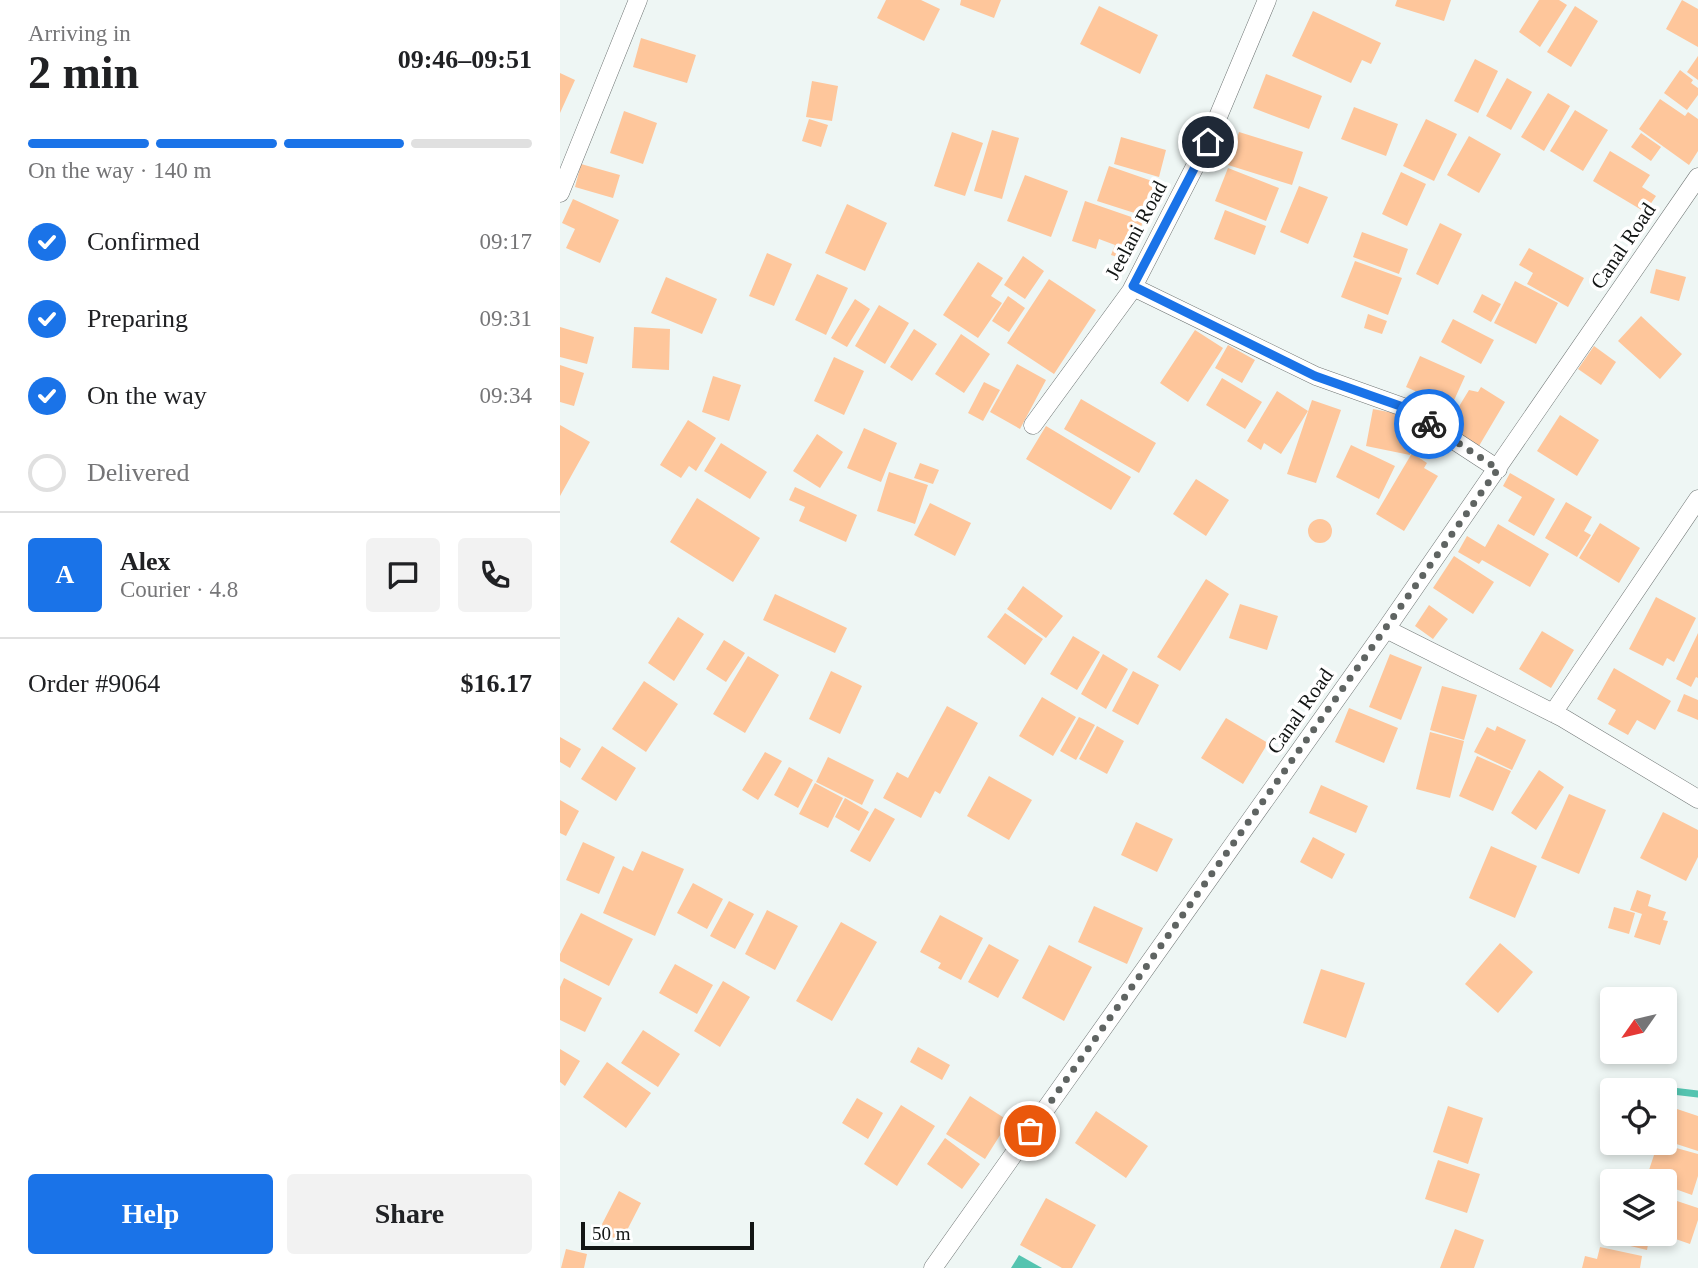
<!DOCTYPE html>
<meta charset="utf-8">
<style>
body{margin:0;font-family:"Times New Roman",serif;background:#f2f2f2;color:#202124;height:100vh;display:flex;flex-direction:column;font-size:26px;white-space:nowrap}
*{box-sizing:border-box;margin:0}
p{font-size:23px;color:#757577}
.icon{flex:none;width:38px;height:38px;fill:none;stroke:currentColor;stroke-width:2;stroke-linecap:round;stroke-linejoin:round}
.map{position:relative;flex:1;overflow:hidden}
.details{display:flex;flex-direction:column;background:#fff;width:560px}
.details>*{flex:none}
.needle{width:46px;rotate:236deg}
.buttons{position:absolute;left:1040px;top:987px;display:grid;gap:14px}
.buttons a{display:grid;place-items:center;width:77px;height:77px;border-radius:7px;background:#fff;box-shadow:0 4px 10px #0003;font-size:35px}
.scale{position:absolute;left:21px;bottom:18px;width:173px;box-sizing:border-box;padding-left:7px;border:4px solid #121514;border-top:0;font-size:19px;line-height:24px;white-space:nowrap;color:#121514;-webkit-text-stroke:5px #fff;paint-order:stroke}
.pin{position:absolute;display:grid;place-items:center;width:60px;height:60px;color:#fff;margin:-30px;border:4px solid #fff;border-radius:50%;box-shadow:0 2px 7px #0007}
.courier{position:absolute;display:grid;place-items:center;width:70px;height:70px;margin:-35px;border:5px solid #1a73e8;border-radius:50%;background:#fff;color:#222;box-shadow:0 2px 9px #0007}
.head em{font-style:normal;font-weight:800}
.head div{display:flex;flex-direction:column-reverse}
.head{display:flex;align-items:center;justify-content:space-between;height:119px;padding:0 28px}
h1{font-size:46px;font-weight:800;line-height:52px}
.bar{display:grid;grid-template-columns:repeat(4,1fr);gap:10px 7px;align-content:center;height:84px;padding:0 28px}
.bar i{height:9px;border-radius:5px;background:#e0e0e0}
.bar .on{background:#1a73e8}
.bar p{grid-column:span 4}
.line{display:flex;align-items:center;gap:18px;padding:0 28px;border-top:2px solid #e0e0e0}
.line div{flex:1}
.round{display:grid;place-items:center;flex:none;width:74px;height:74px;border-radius:7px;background:#f2f2f2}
ol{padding:0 28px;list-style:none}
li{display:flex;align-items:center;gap:21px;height:77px}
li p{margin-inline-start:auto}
li .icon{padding:7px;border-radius:50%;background:#1a73e8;color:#fff;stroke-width:4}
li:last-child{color:#757577}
li i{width:38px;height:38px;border:4px solid #e0e0e0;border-radius:50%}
.action{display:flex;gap:14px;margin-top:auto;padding:14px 28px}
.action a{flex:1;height:80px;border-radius:7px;background:#1a73e8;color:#fff;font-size:28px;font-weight:800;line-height:80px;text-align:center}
.action a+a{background:#f2f2f2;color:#202124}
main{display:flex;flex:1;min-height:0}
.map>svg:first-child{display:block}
.water{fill:#54c4b0}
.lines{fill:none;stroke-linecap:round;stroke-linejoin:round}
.stream{stroke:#54c4b0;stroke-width:7}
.building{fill:#fec69b}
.street-casing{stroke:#707675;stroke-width:19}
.street{stroke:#fff;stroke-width:18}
.done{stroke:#5f6462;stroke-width:7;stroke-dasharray:0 12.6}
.route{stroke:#1a73e8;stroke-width:9}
.labels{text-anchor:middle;stroke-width:7;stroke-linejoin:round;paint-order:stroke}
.street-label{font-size:21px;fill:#121514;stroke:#fff}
</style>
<main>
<section class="details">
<div class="head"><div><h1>2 min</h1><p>Arriving in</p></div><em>09:46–09:51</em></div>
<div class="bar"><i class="on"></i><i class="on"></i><i class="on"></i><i></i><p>On the way · 140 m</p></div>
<ol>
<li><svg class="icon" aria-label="check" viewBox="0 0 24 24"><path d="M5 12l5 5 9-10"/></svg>Confirmed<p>09:17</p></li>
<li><svg class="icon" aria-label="check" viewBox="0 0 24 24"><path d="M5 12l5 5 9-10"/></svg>Preparing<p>09:31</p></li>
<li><svg class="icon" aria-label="check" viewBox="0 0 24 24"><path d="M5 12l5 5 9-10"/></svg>On the way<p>09:34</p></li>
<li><i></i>Delivered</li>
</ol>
<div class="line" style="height:126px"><b class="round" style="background:#1a73e8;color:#fff">A</b><div><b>Alex</b><p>Courier · 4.8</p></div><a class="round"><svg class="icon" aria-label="chat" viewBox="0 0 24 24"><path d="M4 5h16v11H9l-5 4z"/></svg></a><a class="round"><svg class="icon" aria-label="phone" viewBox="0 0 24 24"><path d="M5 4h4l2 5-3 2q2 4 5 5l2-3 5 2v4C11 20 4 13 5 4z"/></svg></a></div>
<div class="line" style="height:91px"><div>Order #9064</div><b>$16.17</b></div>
<div class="action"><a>Help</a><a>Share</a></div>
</section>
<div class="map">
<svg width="1138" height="1268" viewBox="0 0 1138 1268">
<rect width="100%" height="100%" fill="#eef6f4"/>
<path class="water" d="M459 1255 482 1268H451Z"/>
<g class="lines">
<path class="stream" d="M1091 1089 1102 1090
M1104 1090 1138 1094"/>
</g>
<path class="building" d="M326 0H361L380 9 364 41 317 18Z
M401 0H441L434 18 400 5Z
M837 0H891L884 21 835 6Z
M979 0H999L1007 5 980 47 959 32Z
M1122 0 1138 9V47L1106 29Z
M539 6 598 35 580 74 520 44Z
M1015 6 1038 21 1011 67 987 52Z
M753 11 821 43 811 64 802 60 791 83 732 56Z
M81 38 136 55 127 83 73 67Z
M1138 56V80L1127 72Z
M915 59 938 71 918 113 894 101Z
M1120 70 1133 80 1131 83 1138 88V95L1127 110 1104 93Z
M0 73 15 80 0 113Z
M706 74 762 96 749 129 693 108Z
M947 78 972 92 951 130 926 116Z
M252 81 278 86 272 121 246 117Z
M988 93 1010 106 984 151 961 137Z
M1100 99 1125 116 1128 112 1138 119V151L1129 165 1079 129Z
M794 107 838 124 826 156 781 139Z
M1015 110 1048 130 1023 171 990 151Z
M64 111 97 123 83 164 50 153Z
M249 119 268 125 261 147 242 141Z
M866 119 897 134 874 181 843 166Z
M432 130 459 138 442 199 414 191Z
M392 132 423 143 405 196 374 186Z
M679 132 743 152 732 185 668 165Z
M1081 133 1101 147 1091 161 1071 147Z
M909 136 941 154 919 193 887 175Z
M561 137 606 150 599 177 554 164Z
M1050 151 1090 175 1082 187 1096 196 1085 212 1033 181Z
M21 164 60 175 53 198 15 187Z
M549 166 595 182 584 216 537 201Z
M668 168 719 188 706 221 655 201Z
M841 172 866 184 847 226 822 214Z
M465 175 508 191 491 237 447 221Z
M739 186 768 197 748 244 720 232Z
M13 199 59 220 40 263 6 248 15 229 2 223Z
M525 201 583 221 570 261 551 255 555 245 539 239 536 249 512 241Z
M287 204 327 223 305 271 265 253Z
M665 210 706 226 695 255 654 239Z
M880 223 902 234 878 285 856 274Z
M802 232 848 249 839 274 793 257Z
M969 248 1024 278 1008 307 967 284 973 273 959 265Z
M207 253 232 264 214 306 189 296Z
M463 256 484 271 465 299 444 285Z
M795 261 842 278 828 315 781 297Z
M418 262 443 278 431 296 442 303 418 338 383 315Z
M1096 269 1126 277 1119 301 1090 293Z
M257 274 288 288 266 335 235 320Z
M106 277 157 299 142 334 91 313Z
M489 279 536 310 494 374 447 343Z
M955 281 998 303 976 344 934 323Z
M922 294 941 304 931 322 913 312Z
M448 296 465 308 449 332 432 321Z
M295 299 310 309 287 347 271 338Z
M319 305 349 323 325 364 295 346Z
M808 314 827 321 822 334 804 328Z
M1081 316 1122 354 1100 379 1058 341Z
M893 319 934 340 921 364 881 342Z
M0 327 34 337 27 364 0 357Z
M74 327 110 329 109 370 72 368Z
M354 329 377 344 352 381 330 367Z
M635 330 663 348 628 402 600 383Z
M401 334 430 354 404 393 375 374Z
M668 345 695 360 682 383 655 368Z
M1034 346 1056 362 1041 385 1018 369Z
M860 356 905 376 891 407 846 387Z
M274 357 304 371 284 415 254 401Z
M457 364 486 380 460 429 430 412Z
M0 365 24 373 14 406 0 402Z
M153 376 181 385 169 421 142 412Z
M662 378 702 402 685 429 646 405Z
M424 382 440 390 423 421 408 413Z
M921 387 945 402 919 446 890 429 893 426 889 423 909 390 918 392Z
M717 391 748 411 721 454 704 443 701 450 687 441Z
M521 399 596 443 579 473 504 429Z
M752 400 781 410 756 483 727 474Z
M813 409 849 416 845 436 853 437 850 455 806 446Z
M1000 415 1039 440 1017 476 977 451Z
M128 420 156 438 136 471 129 466 121 478 100 465Z
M0 425 30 442 0 496Z
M486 426 571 477 551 510 466 459Z
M304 428 337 443 321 482 287 468Z
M257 434 283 452 260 488 233 471Z
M161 443 207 472 190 499 144 471Z
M791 445 835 466 819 499 776 477Z
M852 453 867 463 864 468 878 476 844 531 816 514Z
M360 463 379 470 373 484 354 478Z
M329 472 368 485 355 524 317 511Z
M950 473 995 499 974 536 948 521 962 497 943 486Z
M636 479 669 500 646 536 613 514Z
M235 487 297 515 286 542 239 521 245 507 229 500Z
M137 498 200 538 173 582 110 542Z
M1006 502 1032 517 1024 531 1031 535 1017 557 985 538Z
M370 503 411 523 395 556 354 535Z
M748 531a12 12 0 1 1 24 0a12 12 0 1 1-24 0Z
M1040 523 1080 548 1059 583 1019 558Z
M938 524 989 554 970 587 922 560 919 564 898 552 907 536 925 547Z
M894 556 934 582 913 614 873 588Z
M646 579 669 594 620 671 597 657Z
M463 586 503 616 486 638 447 609Z
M215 594 287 628 275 653 203 620Z
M1096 597 1136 618 1114 662 1107 658 1103 666 1069 649Z
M680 604 718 616 707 650 669 638Z
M869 605 888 619 873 639 855 626Z
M445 613 483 639 465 665 427 637Z
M118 617 144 634 114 681 88 663Z
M982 631 1014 650 991 688 959 669Z
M1138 633V678L1136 677 1131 687 1116 679Z
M513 636 540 652 517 690 490 674Z
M164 640 185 653 166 682 146 669Z
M543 654 568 669 546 709 521 694Z
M830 654 862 667 841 720 809 707Z
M188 656 219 675 185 733 153 714Z
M1054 668 1111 701 1095 730 1077 720 1068 735 1048 724 1056 710 1037 699Z
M271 671 302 686 280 734 249 719Z
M573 671 599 685 578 725 552 711Z
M84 681 118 704 86 752 52 729Z
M882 686 917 695 904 740 870 730Z
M1124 694 1138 700V720L1117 711Z
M482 697 516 717 493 756 459 736Z
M387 706 418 723 380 794 375 791 361 818 323 798 337 772 348 778Z
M789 708 838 728 824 763 775 742Z
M519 717 535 725 516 760 500 751Z
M666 718 708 743 683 784 641 758Z
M537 726 564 741 547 774 519 759Z
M937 726 966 740 952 770 914 752 927 727 935 731Z
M870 732 904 741 890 798 856 789Z
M0 737 21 749 10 768 0 762Z
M42 746 76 768 56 801 21 779Z
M205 752 222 761 198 800 182 790Z
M917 756 951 771 933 811 899 796Z
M268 757 314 780 302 805 256 782Z
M229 767 253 780 238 808 214 795Z
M979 770 1004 787 976 830 951 813Z
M429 776 472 800 449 840 407 816Z
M255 783 283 798 268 828 239 814Z
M761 785 808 806 796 833 749 813Z
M1009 794 1046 810 1019 874 981 858Z
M285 798 309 812 299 831 275 817Z
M0 800 19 811 6 836 0 833Z
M315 808 335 819 310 862 290 851Z
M1103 812 1138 830V857L1126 881 1080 858Z
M576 822 613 839 597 872 561 855Z
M753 837 785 854 772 879 740 862Z
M23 842 55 857 39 894 6 880Z
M931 846 977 866 955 918 909 898Z
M82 851 124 869 95 936 43 913 63 866 73 871Z
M133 883 163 899 147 929 117 913Z
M1077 890 1091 895 1088 906 1106 912 1103 920 1108 921 1100 945 1074 937 1082 914 1070 910Z
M169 901 194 914 175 949 150 936Z
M534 906 583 928 567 964 518 942Z
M1054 907 1075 913 1069 934 1048 928Z
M207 910 238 926 215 970 185 954Z
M21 913 73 939 49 986 0 961V954Z
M380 915 423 938 401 980 378 968 381 963 360 952Z
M281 922 317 942 272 1021 236 1001Z
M940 943 973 972 938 1013 905 984Z
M429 944 459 960 438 998 408 982Z
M489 945 532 967 504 1021 462 998Z
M115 964 153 985 137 1014 99 993Z
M761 969 805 983 786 1038 743 1023Z
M4 978 42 998 25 1032 0 1020V987Z
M163 981 190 997 160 1047 134 1031Z
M83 1030 120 1054 98 1087 61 1063Z
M358 1047 390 1065 382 1080 350 1062Z
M0 1049 20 1061 5 1086 0 1082Z
M47 1062 91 1093 66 1128 23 1097Z
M410 1096 449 1121 425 1159 386 1134Z
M297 1098 323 1113 308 1139 282 1123Z
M341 1105 375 1126 337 1186 304 1164Z
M888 1106 923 1118 908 1164 873 1152Z
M1111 1107 1138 1116V1151L1104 1140V1128Z
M536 1111 588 1146 566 1178 515 1143Z
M385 1138 420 1164 402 1189 367 1164Z
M1098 1143 1138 1154V1176L1132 1195 1104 1185V1181L1086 1179Z
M878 1160 920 1174 907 1213 865 1199Z
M59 1191 81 1203 61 1242 39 1230Z
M486 1198 536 1225 512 1268H502L460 1245Z
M1111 1199 1138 1208V1220L1130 1244 1104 1235V1218Z
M1050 1219H1052V1234H1090L1087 1250 1045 1240Z
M895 1229 924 1240 914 1268H880Z
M1040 1247 1082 1256 1080 1268H1022L1025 1256 1037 1259Z
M6 1249 27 1254 24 1268H1Z"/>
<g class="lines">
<g class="street-casing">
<path id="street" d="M0 193 78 0
M573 287 756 376 843 407 938 469
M473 425 571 291 647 143 707 0
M826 629 1003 718 1138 799
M993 713 1138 499
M373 1268 826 629 1138 177"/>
</g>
<use href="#street" class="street"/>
</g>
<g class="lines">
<path class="done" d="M470 1131 938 469 869 424"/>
<path class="route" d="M648 142 573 286 755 376 843 407 869 424"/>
</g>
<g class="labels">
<g class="street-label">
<text transform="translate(576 230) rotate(-62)" y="7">Jeelani Road</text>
<text transform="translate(1063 246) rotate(-56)" y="7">Canal Road</text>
<text transform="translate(740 711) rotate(-55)" y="7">Canal Road</text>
</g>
</g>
</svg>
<div class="buttons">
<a><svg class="needle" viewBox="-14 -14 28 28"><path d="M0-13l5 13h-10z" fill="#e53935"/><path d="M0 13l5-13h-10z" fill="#757577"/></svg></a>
<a><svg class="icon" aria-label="locate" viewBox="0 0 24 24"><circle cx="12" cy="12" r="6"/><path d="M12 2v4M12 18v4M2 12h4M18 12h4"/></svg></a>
<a><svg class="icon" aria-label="layers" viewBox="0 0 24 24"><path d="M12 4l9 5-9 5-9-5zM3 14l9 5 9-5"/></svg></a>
</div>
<div class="scale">50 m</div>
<div class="pin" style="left:470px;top:1131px;background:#ea580c"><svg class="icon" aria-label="bag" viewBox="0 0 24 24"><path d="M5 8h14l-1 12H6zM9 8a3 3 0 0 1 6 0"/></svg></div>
<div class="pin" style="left:648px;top:142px;background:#1f2937"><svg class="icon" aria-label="home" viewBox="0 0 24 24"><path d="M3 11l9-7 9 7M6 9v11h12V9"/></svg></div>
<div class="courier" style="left:869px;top:424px"><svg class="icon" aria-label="bike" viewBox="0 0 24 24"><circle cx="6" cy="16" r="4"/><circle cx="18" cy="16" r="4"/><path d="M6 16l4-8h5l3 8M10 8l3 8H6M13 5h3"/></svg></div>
</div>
</main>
